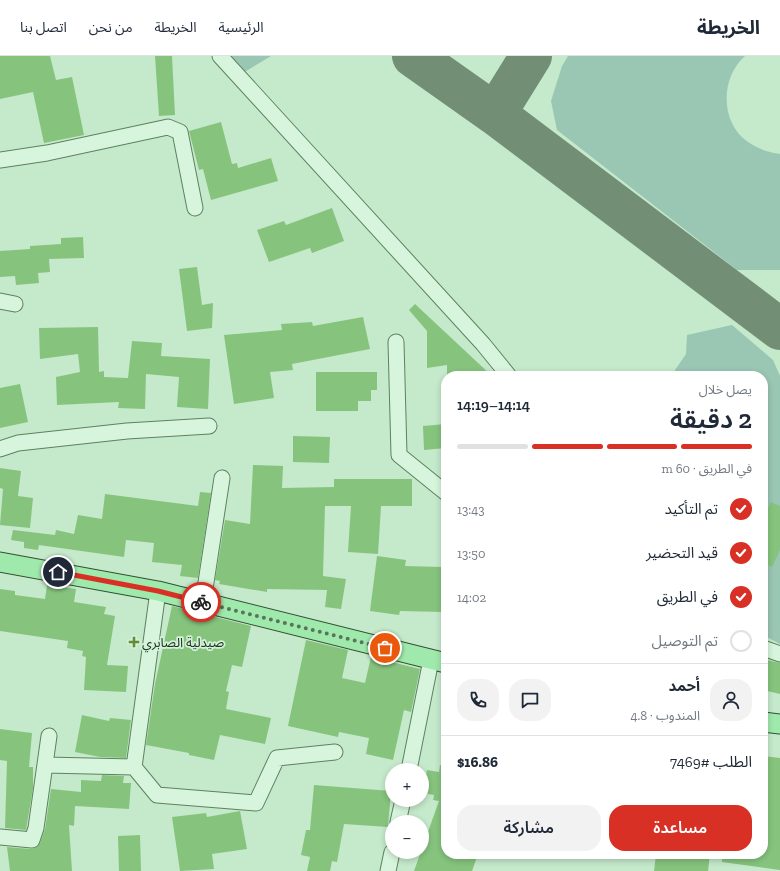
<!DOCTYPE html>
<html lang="ar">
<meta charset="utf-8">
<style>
body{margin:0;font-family:"Zilla Slab","Noto Sans Arabic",serif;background:#f2f2f3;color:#1f2937;direction:rtl;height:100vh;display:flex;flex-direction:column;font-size:15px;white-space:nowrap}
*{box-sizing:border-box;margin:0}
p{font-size:13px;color:#747a83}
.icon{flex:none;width:22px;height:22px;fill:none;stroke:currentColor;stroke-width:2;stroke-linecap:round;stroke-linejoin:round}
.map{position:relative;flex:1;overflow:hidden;direction:ltr}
.details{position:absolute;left:441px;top:315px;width:327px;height:488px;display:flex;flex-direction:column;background:#fff;border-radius:16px;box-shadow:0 2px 6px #0003;direction:rtl}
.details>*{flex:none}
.buttons{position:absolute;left:385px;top:707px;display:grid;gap:8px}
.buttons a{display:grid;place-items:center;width:44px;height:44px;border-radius:50%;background:#fff;box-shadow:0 2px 6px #0003;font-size:20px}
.pin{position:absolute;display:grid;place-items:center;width:34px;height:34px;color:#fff;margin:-17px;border:2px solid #fff;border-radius:50%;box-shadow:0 1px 4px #0007}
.courier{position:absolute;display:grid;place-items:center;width:40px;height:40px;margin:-20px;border:3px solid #d93025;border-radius:50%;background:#fff;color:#222;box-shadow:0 1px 5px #0007}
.headline em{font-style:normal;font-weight:600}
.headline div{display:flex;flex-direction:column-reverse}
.headline{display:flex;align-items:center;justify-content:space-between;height:68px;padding:0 16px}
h1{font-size:26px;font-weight:600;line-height:30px}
.bar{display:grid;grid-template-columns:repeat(4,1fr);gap:6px 4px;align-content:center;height:48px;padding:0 16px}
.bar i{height:5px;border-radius:3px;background:#e0e1e3}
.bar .active{background:#d93025}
.bar p{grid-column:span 4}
.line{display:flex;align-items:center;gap:10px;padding:0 16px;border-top:1px solid #e0e1e3}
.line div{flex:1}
.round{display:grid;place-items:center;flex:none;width:42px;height:42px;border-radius:16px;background:#f2f2f3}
ol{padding:0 16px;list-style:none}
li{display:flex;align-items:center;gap:12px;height:44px}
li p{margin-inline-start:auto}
li .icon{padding:4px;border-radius:50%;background:#d93025;color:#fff;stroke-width:4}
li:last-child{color:#747a83}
li i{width:22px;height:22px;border:2px solid #e0e1e3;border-radius:50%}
.cta{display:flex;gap:8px;margin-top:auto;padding:8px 16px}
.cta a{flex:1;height:46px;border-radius:16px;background:#d93025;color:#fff;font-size:16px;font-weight:600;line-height:46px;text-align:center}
.cta a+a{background:#f2f2f3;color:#1f2937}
header{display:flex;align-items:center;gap:24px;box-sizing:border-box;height:56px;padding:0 20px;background:#fff;border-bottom:1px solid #e0e1e3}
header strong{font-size:19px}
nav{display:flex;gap:22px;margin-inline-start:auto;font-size:14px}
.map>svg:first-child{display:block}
.green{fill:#9ac6b4}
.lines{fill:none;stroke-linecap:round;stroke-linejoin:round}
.taxiway{stroke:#728e75;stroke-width:42}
.building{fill:#86c47e}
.minor-casing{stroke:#5d825d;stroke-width:17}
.major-casing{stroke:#325030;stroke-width:21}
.minor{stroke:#d7f5dc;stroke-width:15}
.major{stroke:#a0e9ac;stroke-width:19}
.done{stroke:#5a735b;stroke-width:4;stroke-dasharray:0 7.2}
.route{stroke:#d93025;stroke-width:5}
.poi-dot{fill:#628b33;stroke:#d3f2d9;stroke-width:1.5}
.labels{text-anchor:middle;stroke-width:3.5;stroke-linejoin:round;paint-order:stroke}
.poi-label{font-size:13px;fill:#20341f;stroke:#d3f2d9;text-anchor:start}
</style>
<header>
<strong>الخريطة</strong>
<nav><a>الرئيسية</a><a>الخريطة</a><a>من نحن</a><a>اتصل بنا</a></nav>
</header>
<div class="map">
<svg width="780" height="815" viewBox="0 0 780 815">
<rect width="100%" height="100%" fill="#c5e9cb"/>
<path class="green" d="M228 0H271L243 17Z
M568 0H745C720 22 720 67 748 86 758 93 768 96 780 98V214H737L557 74 551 45 562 10Z
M732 269 773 304 780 320V588L763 579V320H671L686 298 687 279Z"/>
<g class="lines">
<path class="taxiway" d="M413 0 495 58 780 273
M495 58 531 0"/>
</g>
<path class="building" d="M0 0H50L56 24 72 21 84 79 44 87 33 36 0 43Z
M155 0H172L175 59 159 60Z
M221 66 232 108 237 107 238 112 271 102 278 125 211 144 203 113 199 114 189 75Z
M332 152 344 185 312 197 310 192 269 206 257 174 284 165 286 169Z
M83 181 84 202 49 203 50 216 38 217 39 227 16 229 15 220 0 221V195L30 193V190L61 188V182Z
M197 211 202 249 213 247 212 272 187 275 179 213Z
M415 248 492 320H447V309L427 312V275L409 254Z
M363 261 370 293 292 308 293 314 270 316 274 342 234 348 224 279 282 274 281 268 312 266 313 270Z
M98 271 99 316 104 315V321L128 322 132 285 162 287 161 300 210 303 208 353 177 351 179 321 146 318 145 353 118 352 119 346 57 349 56 321 80 316 78 298 40 303 39 272Z
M316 316H377V334H371V345H358V355H316Z
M20 328 28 366 0 372V332Z
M446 368V392L424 394 423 370Z
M293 380 330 381 329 407 293 406Z
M253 409 283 410 282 432 334 431V423H412V450H381L378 498 348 496 351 450H325L323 520 346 523 341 553 325 551 327 534 267 533V536L219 528 220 525 215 524 225 464 250 468Z
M0 412 21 415 18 440 33 442 30 472 0 469 3 433 0 432Z
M200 436 211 437 198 522 180 520 182 509 152 506 154 487 126 484 124 501 39 489 38 494 24 492V486L11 484 13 474 55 479 56 474 74 478 78 459 102 463 105 438 198 450Z
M771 446 780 450V494L772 511 763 507V463Z
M377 500 406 504 405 510 443 511V556L400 555 399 559 370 555Z
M47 529 76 533 74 546 106 551 104 558 115 560 107 609 128 610 126 636 84 634 86 601 82 600 83 595 67 592 68 585 0 575V533L15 535V539L45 543Z
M172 550 251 570 242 611 232 609 226 635 229 636 226 653 271 662 265 688 220 679 214 704 189 699V697L146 689 155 628Z
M306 584 348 594 342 622 365 627 371 601 420 613 411 656 404 654 393 704 366 698 369 682 339 676 338 681 288 670Z
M763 603 780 607V638L763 634 767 618 763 617Z
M82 659 109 665 110 662 131 664 126 702 100 701 75 696Z
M0 673 32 677 29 711H33V732L26 774 5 772 7 705 0 704Z
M763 700 780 702V814L722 806V798H763Z
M440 709 446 710V798H478L472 815H414L439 745 433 744 434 739 423 737 427 714 439 716Z
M102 719 124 720 123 727H131L129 753 75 750 74 770 69 769 72 815H10L7 791 31 793 35 792 40 787 45 773 51 733 81 736V724L101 725Z
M314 729 391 735 388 771 344 768 337 806 332 805 330 815H307L310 801 301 799 306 774H310Z
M240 755 247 793 212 798 214 813 180 815 172 761 206 757 207 761Z
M140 779 141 815H119L118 780Z
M656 798H710L708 815H654Z"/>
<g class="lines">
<g class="minor-casing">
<path id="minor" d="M220 0 483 288 509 320
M0 104 47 97 168 71 180 76 195 152
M0 245 15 248
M396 286 399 399 446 437
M0 393 18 387 127 375 209 370
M158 535 134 711 157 739 256 747 277 702 335 696
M203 546 222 422
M763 592 780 598
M45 709 134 711
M409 714 431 604
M398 766 403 744
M0 781 32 784 36 772 49 680
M388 815 392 796"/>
</g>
<g class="major-casing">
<path id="major" d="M0 506 158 535 446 607
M763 666 780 668"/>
</g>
<use href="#minor" class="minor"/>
<use href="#major" class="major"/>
</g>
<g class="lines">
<path class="done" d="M201 546 385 592"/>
<path class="route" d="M58 516 158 535 201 546"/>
</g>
<path class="poi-dot" d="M132 580h4v4h4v4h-4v4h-4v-4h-4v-4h4z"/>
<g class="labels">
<g class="poi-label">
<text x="142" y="591">صيدلية الصابري</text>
</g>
</g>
</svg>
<div class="buttons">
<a>+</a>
<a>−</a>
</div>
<div class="pin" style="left:385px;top:592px;background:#ea580c"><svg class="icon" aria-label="bag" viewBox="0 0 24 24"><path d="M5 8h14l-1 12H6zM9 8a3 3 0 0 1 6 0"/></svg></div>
<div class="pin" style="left:58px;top:516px;background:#1f2937"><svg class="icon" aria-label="home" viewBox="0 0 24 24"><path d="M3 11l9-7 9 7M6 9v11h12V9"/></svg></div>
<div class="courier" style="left:201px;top:546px"><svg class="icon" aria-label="bike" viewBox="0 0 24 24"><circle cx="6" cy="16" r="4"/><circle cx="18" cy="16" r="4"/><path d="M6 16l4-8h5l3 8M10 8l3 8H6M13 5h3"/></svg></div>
<section class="details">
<div class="headline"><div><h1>2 دقيقة</h1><p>يصل خلال</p></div><em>14:14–14:19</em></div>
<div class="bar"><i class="active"></i><i class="active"></i><i class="active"></i><i></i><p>في الطريق · 60 m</p></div>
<ol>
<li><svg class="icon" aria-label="check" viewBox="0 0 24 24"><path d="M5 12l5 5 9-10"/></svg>تم التأكيد<p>13:43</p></li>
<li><svg class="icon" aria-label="check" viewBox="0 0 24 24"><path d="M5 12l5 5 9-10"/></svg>قيد التحضير<p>13:50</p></li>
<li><svg class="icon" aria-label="check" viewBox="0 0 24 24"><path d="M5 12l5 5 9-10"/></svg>في الطريق<p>14:02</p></li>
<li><i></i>تم التوصيل</li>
</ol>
<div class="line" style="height:72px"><a class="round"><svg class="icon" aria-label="person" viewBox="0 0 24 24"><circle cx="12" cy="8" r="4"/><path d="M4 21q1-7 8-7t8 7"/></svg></a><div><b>أحمد</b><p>المندوب · 4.8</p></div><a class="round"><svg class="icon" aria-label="chat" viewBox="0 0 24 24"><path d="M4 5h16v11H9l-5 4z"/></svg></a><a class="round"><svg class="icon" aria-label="phone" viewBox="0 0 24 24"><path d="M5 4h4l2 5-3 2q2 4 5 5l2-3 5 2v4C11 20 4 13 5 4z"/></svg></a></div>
<div class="line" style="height:52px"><div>الطلب #7469</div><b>$16.86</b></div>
<div class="cta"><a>مساعدة</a><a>مشاركة</a></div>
</section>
</div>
